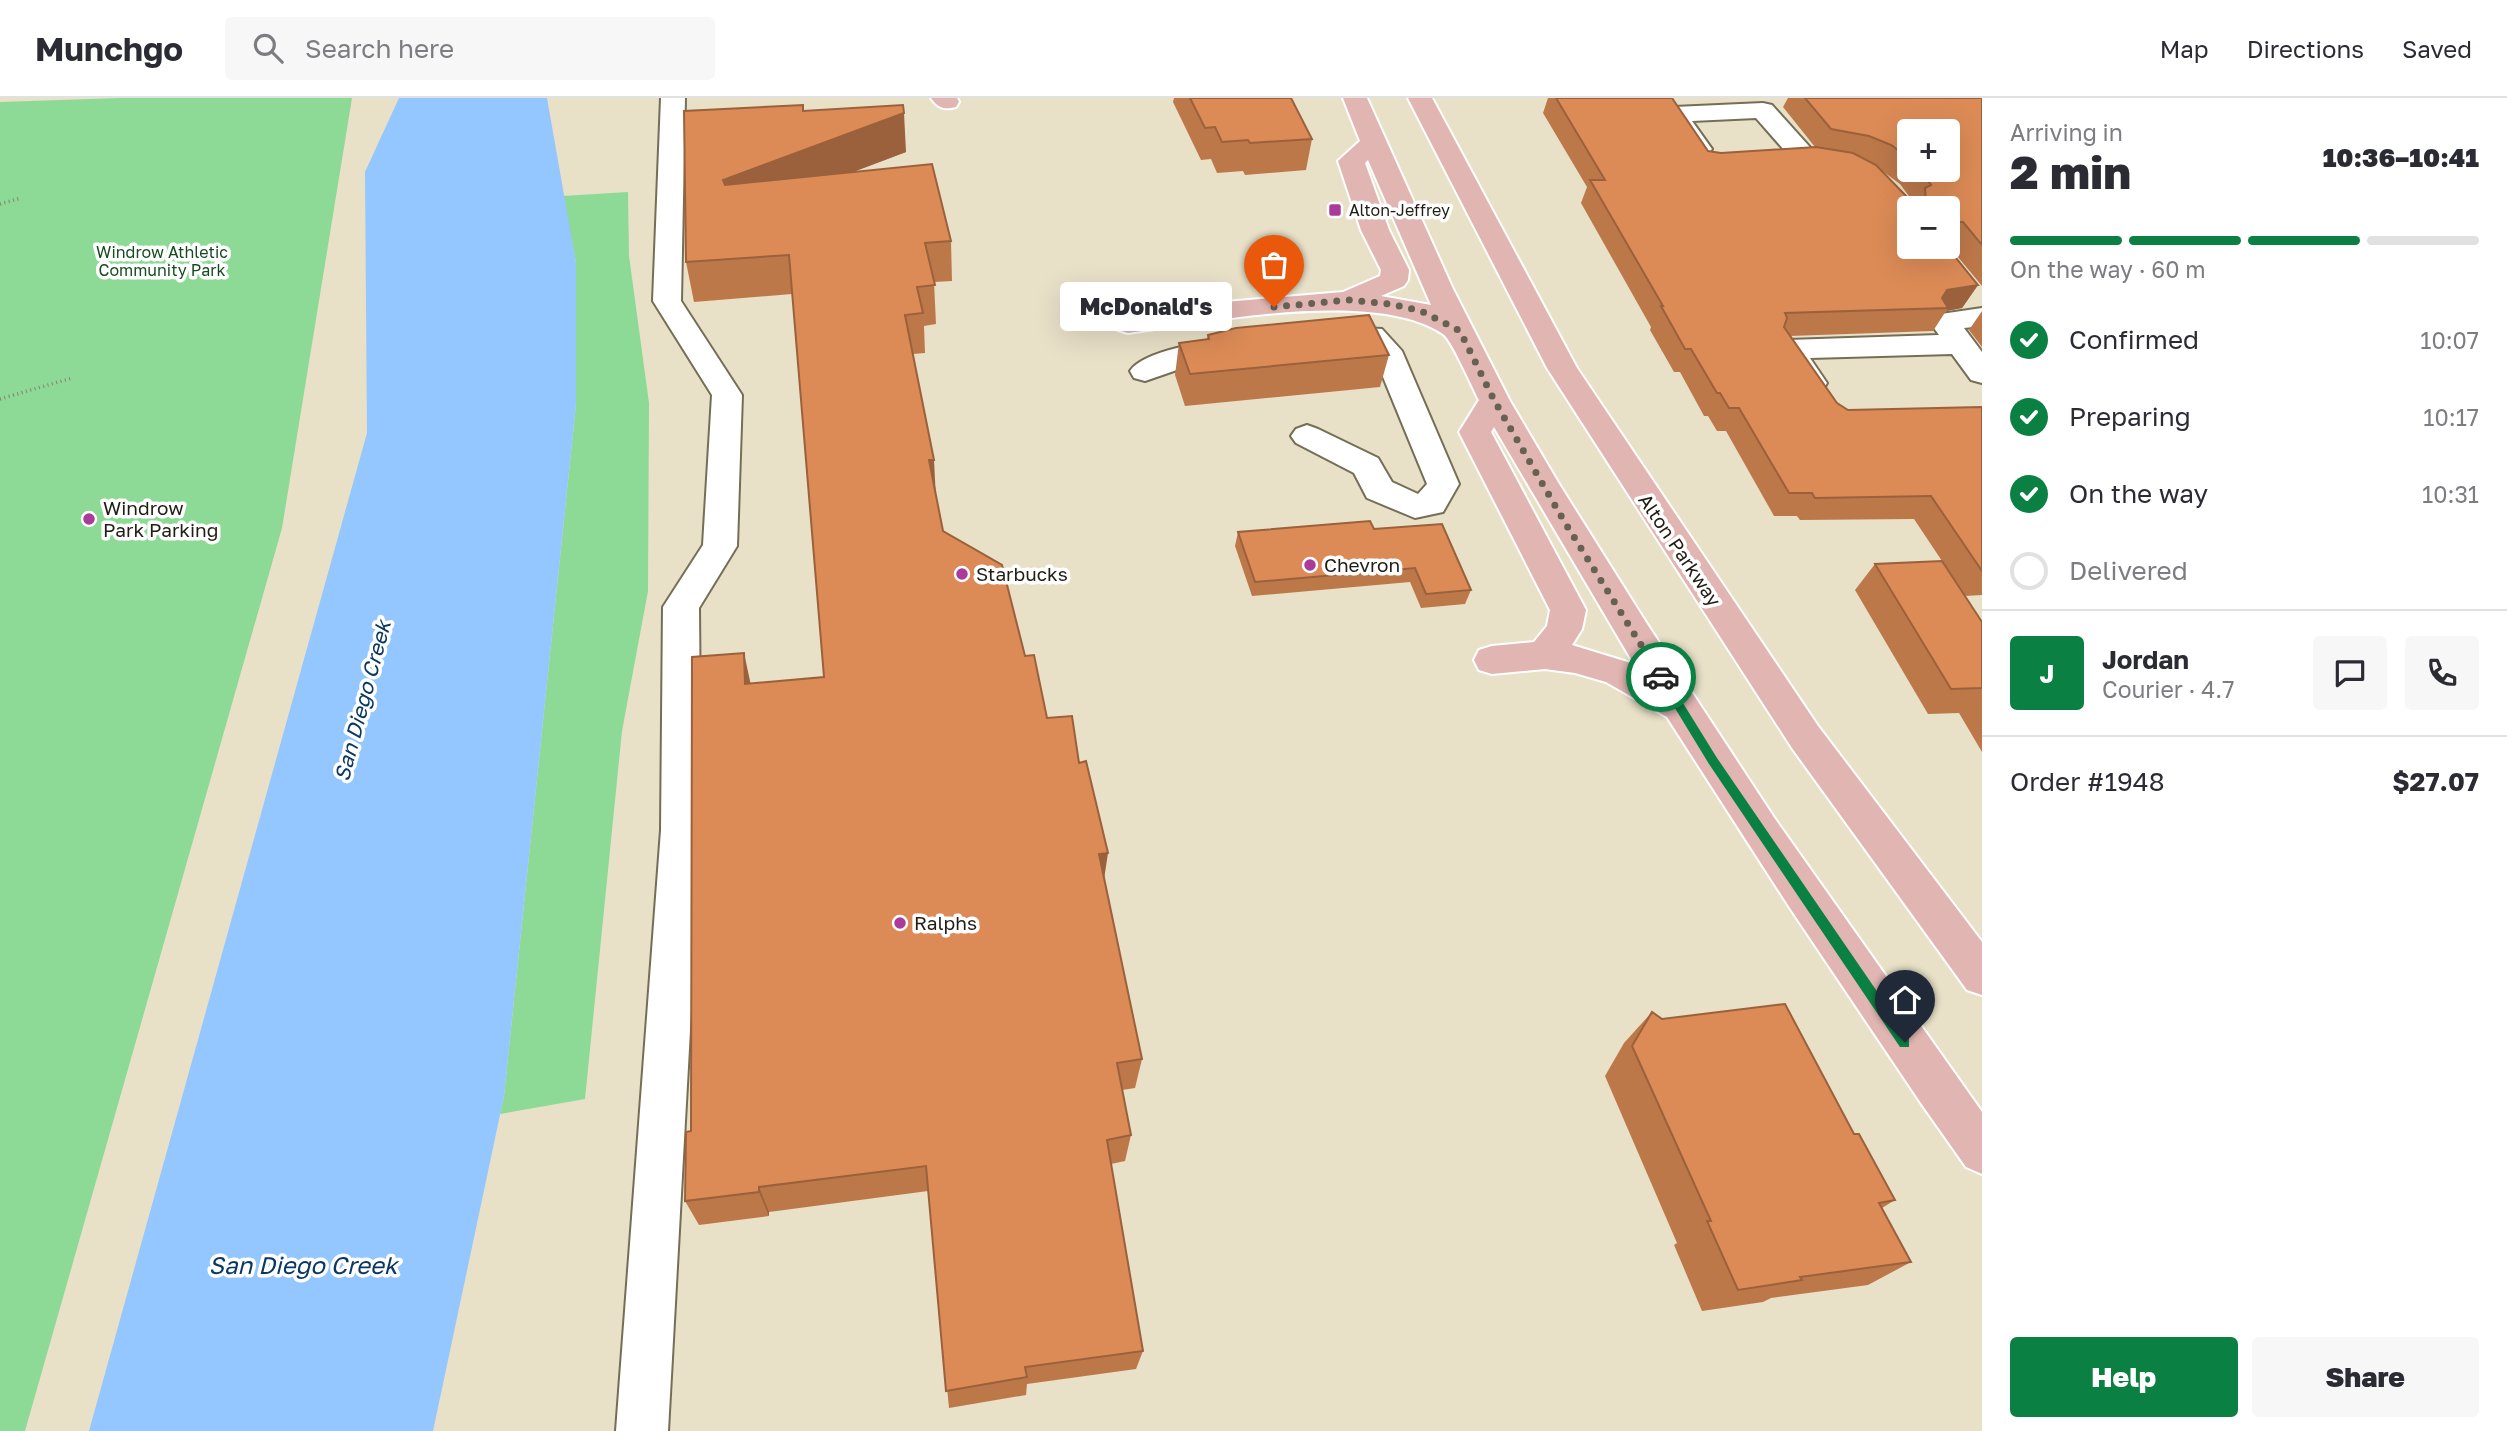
<!DOCTYPE html>
<meta charset="utf-8">
<style>
body{margin:0;font-family:"Golos Text",sans-serif;background:#f7f7f7;color:#2b2b33;height:100vh;display:flex;flex-direction:column;font-size:26px;white-space:nowrap}
*{box-sizing:border-box;margin:0}
p{font-size:23px;color:#7c7c81}
.icon{flex:none;width:38px;height:38px;fill:none;stroke:currentColor;stroke-width:2;stroke-linecap:round;stroke-linejoin:round}
.map{position:relative;flex:1;overflow:hidden}
.drawer{display:flex;flex-direction:column;background:#fff;width:525px}
.drawer>*{flex:none}
.fabs{position:absolute;left:1897px;top:21px;display:grid;gap:14px}
.fabs a{display:grid;place-items:center;width:63px;height:63px;border-radius:7px;background:#fff;box-shadow:0 7px 28px #0002;font-size:35px}
.pin{position:absolute;display:grid;place-items:center;width:60px;height:60px;color:#fff;margin:-72px -30px;border-radius:50% 50% 50% 0;rotate:-45deg;box-shadow:0 0 7px #0007}
.pin .icon{rotate:45deg}
.courier{position:absolute;display:grid;place-items:center;width:70px;height:70px;margin:-35px;border:5px solid #0b8043;border-radius:50%;background:#fff;color:#222;box-shadow:0 2px 9px #0007}
.bubble{position:absolute;height:49px;border-radius:7px;background:#fff;box-shadow:0 7px 28px #0002;font-size:23px;font-weight:800;line-height:49px;text-align:center}
.summary em{font-style:normal;font-weight:800}
.summary div{display:flex;flex-direction:column-reverse}
.summary{display:flex;align-items:center;justify-content:space-between;height:119px;padding:0 28px}
h1{font-size:46px;font-weight:800;line-height:52px}
.bar{display:grid;grid-template-columns:repeat(4,1fr);gap:10px 7px;align-content:center;height:84px;padding:0 28px}
.bar i{height:9px;border-radius:5px;background:#e1e1e2}
.bar .selected{background:#0b8043}
.bar p{grid-column:span 4}
.line{display:flex;align-items:center;gap:18px;padding:0 28px;border-top:2px solid #e1e1e2}
.line div{flex:1}
.round{display:grid;place-items:center;flex:none;width:74px;height:74px;border-radius:7px;background:#f7f7f7}
ol{padding:0 28px;list-style:none}
li{display:flex;align-items:center;gap:21px;height:77px}
li p{margin-inline-start:auto}
li .icon{padding:7px;border-radius:50%;background:#0b8043;color:#fff;stroke-width:4}
li:last-child{color:#7c7c81}
li i{width:38px;height:38px;border:4px solid #e1e1e2;border-radius:50%}
.cta{display:flex;gap:14px;margin-top:auto;padding:14px 28px}
.cta a{flex:1;height:80px;border-radius:7px;background:#0b8043;color:#fff;font-size:28px;font-weight:800;line-height:80px;text-align:center}
.cta a+a{background:#f7f7f7;color:#2b2b33}
header{display:flex;align-items:center;gap:42px;box-sizing:border-box;height:98px;padding:0 35px;background:#fff;border-bottom:2px solid #e1e1e2}
header strong{font-size:33px}
nav{display:flex;gap:38px;margin-inline-start:auto;font-size:24px}
.search{width:490px;height:63px;background:#f7f7f7;display:flex;align-items:center;gap:18px;box-sizing:border-box;padding:0 24px;border-radius:7px;color:#7c7c81;font-size:26px}
main{display:flex;flex:1;min-height:0}
.map>svg:first-child{display:block}
.green{fill:#8dd996}
.water{fill:#94c6ff}
.lines{fill:none;stroke-linecap:round;stroke-linejoin:round}
.minor-casing{stroke:#756e57;stroke-width:4}
.major-casing{stroke:#fff;stroke-width:4}
.path{stroke:#888271;stroke-width:3.5;stroke-dasharray:1 3.5;stroke-linecap:butt}
.minor{fill:#fff;fill-rule:evenodd}
.major{fill:#e0b5b2;fill-rule:evenodd}
.wall{fill:#bd784a;fill-rule:evenodd}
.shaded-wall{fill:#9a613c}
.building{fill:#dc8b56;stroke:#9a613c;stroke-width:2}
.route{fill:#0b8043}
.done{stroke:#666153;stroke-width:7;stroke-dasharray:0 12.6}
.poi-dot{fill:#aa3b98;stroke:#fff;stroke-width:2.5}
.labels{text-anchor:middle;stroke-width:7;stroke-linejoin:round;paint-order:stroke}
.far-poi-label{font-size:16px;fill:#201d14;stroke:#fff;text-anchor:start}
.far-park-label{font-size:16px;fill:#164b21;stroke:#fff}
.poi-label{font-size:19px;fill:#201d14;stroke:#fff;text-anchor:start}
.street-label{font-size:19px;fill:#201d14;stroke:#fff}
.water-label{font-size:21px;font-style:italic;fill:#0a3863;stroke:#fff}
.near-water-label{font-size:24px;font-style:italic;fill:#0a3863;stroke:#fff}
</style>
<header>
<strong>Munchgo</strong>
<div class="search"><svg class="icon" aria-label="search" viewBox="0 0 24 24"><circle cx="10" cy="10" r="6"/><path d="M15 15l6 6"/></svg>Search here</div>
<nav><a>Map</a><a>Directions</a><a>Saved</a></nav>
</header>
<main>
<div class="map">
<svg width="1982" height="1333" viewBox="0 0 1982 1333">
<rect width="100%" height="100%" fill="#e8e0c7"/>
<path class="green" d="M121 0H352L282 430 25 1333H0V4Z
M628 94 629 158 649 305 648 493 622 633 585 1001 500 1016 504 998 576 306V165L563 98Z"/>
<path class="water" d="M399 0H547L576 165V306L504 998 433 1333H89L367 335 365 74Z"/>
<g class="lines">
<g class="minor-casing">
<path id="minor" d="M661 0H685L681 203 742 297 737 448 699 510 701 732 668 1333H616L661 732 663 509 703 447 712 297 653 203Z
M1763 5 1772 7 1817 57 1821 63 1817 69 1808 71 1799 69 1756 20 1692 23 1712 51 1708 56 1699 59 1690 56 1662 16 1665 11 1674 9Z
M1982 210V228L1964 230 1982 254V285L1971 282 1952 256 1810 260 1827 285 1823 292 1812 295 1801 292 1773 251 1777 244 1788 242 1939 237 1929 223 1934 217Z
M1346 229 1382 231 1402 253 1459 386 1443 414 1415 420 1367 400 1354 375 1296 345 1291 338 1296 331 1307 327 1318 331 1378 360 1392 384 1418 396 1427 386 1374 257 1364 247 1336 245 1331 238 1336 231Z
M1230 241 1241 243 1245 250 1241 257 1197 265 1145 283 1134 280 1130 273C1143 253 1206 243 1230 241Z"/>
</g>
<g class="major-casing">
<path id="major" d="M931 0H957L959 4 956 9C944 12 938 10 931 0Z
M1343 0H1367L1453 191 1510 303 1559 386 1647 526 1775 721 1982 1014V1076L1966 1069 1921 1005 1790 810 1667 619 1606 584 1575 575 1545 571 1492 576 1479 572 1474 562 1479 552 1492 548 1534 544 1547 528 1550 512 1459 334 1479 302C1472 289 1452 242 1443 236 1375 190 1208 224 1128 235L1118 232 1113 226 1118 220 1128 217 1225 204 1343 194 1380 178 1381 172 1361 132 1338 63 1360 43ZM1368 62 1431 207 1381 198 1404 188 1408 182 1409 172 1389 132 1365 65ZM1494 329 1634 566 1572 547 1582 531 1586 512 1491 334Z
M1408 0H1432L1577 270 1818 628 1982 844V897L1967 892 1792 650 1547 270Z"/>
</g>
<path class="path" d="M0 106 21 100
M0 301 72 280"/>
<use href="#minor" class="minor"/>
<use href="#major" class="major"/>
</g>
<path class="wall" d="M1174 0H1291L1312 41 1306 72 1245 77 1243 73 1217 75 1211 61 1201 62 1173 4Z
M1548 0H1672L1708 53 1721 55 1815 49 1783 9 1788 0H1982V188L1948 147V110H1909L1978 187 1962 210 1946 213 1933 233 1790 238 1837 305 1848 312 1982 309V497L1965 498 1982 524V654L1959 615 1928 616 1855 492 1875 466 1942 463 1914 421 1800 422 1797 418H1774L1726 333H1717L1708 318H1704L1680 274H1674L1650 232 1651 229 1581 105 1587 89 1543 15ZM1909 33 1948 72H1909ZM1881 72 1900 86 1911 101 1908 100Z
M804 13 906 54 852 74 951 143 952 183 934 184 936 226 924 228 925 255 913 256 935 397 943 433 1025 558 1047 620 1079 665 1142 961 1135 990 1122 992 1131 1037 1125 1063 1111 1066 1143 1253 1136 1271 1027 1286 1026 1297 949 1310 928 1093 769 1114V1118L699 1127 685 1103 691 1033 751 586 824 579 792 196 694 204 686 164Z
M1982 213V249L1969 232Z
M1208 237 1389 257 1380 289 1185 308 1175 277 1179 245 1207 241Z
M1374 431 1471 492 1465 506 1421 510 1410 484 1252 498 1235 448 1238 434Z
M1652 914 1854 1036 1895 1102 1882 1110 1911 1164 1868 1187 1771 1200 1763 1204 1702 1213 1674 1147 1677 1145 1605 978 1624 945Z"/>
<path class="shaded-wall" d="M904 15 906 54 730 121 723 82Z
M1978 187 1962 210 1946 213 1948 210H1935L1947 192Z
M929 362H934L936 401Z
M744 555 752 592 745 586Z
M1108 755 1103 788 1099 756Z
M759 1089 769 1114V1118L759 1094Z"/>
<path class="building" d="M1190 0H1291L1312 41 1250 45 1248 42 1222 44 1215 29 1205 30Z
M1556 0H1672L1708 53 1721 55 1816 49 1853 55 1876 67 1908 100 1922 107 1926 105 1925 90 1931 87 1920 72H1948V33H1909V60L1891 47 1869 38 1831 31 1805 0H1982V147L1963 124H1948V110H1909V149H1947L1978 187 1947 192 1942 200 1948 210 1785 215 1787 220 1784 229 1837 305 1848 312 1982 309V473L1931 398 1815 400 1812 395H1789L1739 310H1729L1720 295H1717L1691 251H1685L1661 208H1663L1590 82H1605Z
M803 7V13L903 7 904 15 723 82 725 87 932 66 951 143 925 145 935 187 917 189 923 215 905 217 934 362H929L943 433 1002 467 1025 558 1034 557 1047 620 1072 618 1079 665 1086 663 1108 755 1099 756 1142 961 1117 965 1131 1037 1107 1042 1143 1253 1025 1269 1027 1279 946 1293 926 1068 759 1089V1094L685 1103 686 1034 691 1033 692 559 744 555 745 586 824 579 789 157 686 164 684 13Z
M1369 217 1389 257 1190 276 1179 245 1209 241 1208 237 1236 230Z
M1370 423 1374 431 1442 426 1471 492 1426 496 1415 470 1255 484 1238 434Z
M1942 463 1982 524V590L1951 591 1875 466Z
M1785 906 1854 1036H1859L1895 1102 1879 1105 1911 1164 1800 1179 1802 1182 1738 1192 1707 1123H1711L1632 948 1652 914 1662 921Z"/>
<path class="route" d="M1661 575 1665 576 1717 660 1909 940V949H1900L1709 666 1656 579Z"/>
<g class="lines">
<path class="done" d="M1274 209 1348 202 1390 206 1421 213 1460 233 1494 302 1564 423 1661 579"/>
</g>
<g class="poi-dot">
<rect x="1328" y="105" width="14" height="14" rx="3.5"/>
<circle cx="89" cy="421" r="7"/>
<circle cx="1310" cy="467" r="7"/>
<circle cx="962" cy="476" r="7"/>
<circle cx="900" cy="825" r="7"/>
</g>
<g class="labels">
<g class="far-poi-label">
<text x="1349" y="118">Alton-Jeffrey</text>
</g>
<g class="far-park-label">
<text x="162" y="160">Windrow Athletic<tspan x="162" dy="18">Community Park</tspan></text>
</g>
<g class="poi-label">
<text x="103" y="417">Windrow<tspan x="103" dy="22">Park Parking</tspan></text>
<text x="1324" y="474">Chevron</text>
<text x="976" y="483">Starbucks</text>
<text x="914" y="832">Ralphs</text>
</g>
<g class="street-label">
<text transform="translate(1680 452) rotate(56)" y="7">Alton Parkway</text>
</g>
<g class="water-label">
<text transform="translate(363 603) rotate(-75)" y="7">San Diego Creek</text>
</g>
<g class="near-water-label">
<text x="303" y="1176">San Diego Creek</text>
</g>
</g>
</svg>
<div class="fabs">
<a>+</a>
<a>−</a>
</div>
<div class="pin" style="left:1274px;top:209px;background:#ea580c"><svg class="icon" aria-label="bag" viewBox="0 0 24 24"><path d="M5 8h14l-1 12H6zM9 8a3 3 0 0 1 6 0"/></svg></div>
<div class="pin" style="left:1905px;top:944px;background:#1f2937"><svg class="icon" aria-label="home" viewBox="0 0 24 24"><path d="M3 11l9-7 9 7M6 9v11h12V9"/></svg></div>
<div class="courier" style="left:1661px;top:579px"><svg class="icon" aria-label="car" viewBox="0 0 24 24"><path d="M5 17H2v-5l4-1 3-4h7l3 4 3 1v5h-3M9 17h6M6 11h13"/><circle cx="7" cy="17" r="2"/><circle cx="17" cy="17" r="2"/></svg></div>
<div class="bubble" style="left:1060px;top:184px;width:172px">McDonald's</div>
</div>
<section class="drawer">
<div class="summary"><div><h1>2 min</h1><p>Arriving in</p></div><em>10:36–10:41</em></div>
<div class="bar"><i class="selected"></i><i class="selected"></i><i class="selected"></i><i></i><p>On the way · 60 m</p></div>
<ol>
<li><svg class="icon" aria-label="check" viewBox="0 0 24 24"><path d="M5 12l5 5 9-10"/></svg>Confirmed<p>10:07</p></li>
<li><svg class="icon" aria-label="check" viewBox="0 0 24 24"><path d="M5 12l5 5 9-10"/></svg>Preparing<p>10:17</p></li>
<li><svg class="icon" aria-label="check" viewBox="0 0 24 24"><path d="M5 12l5 5 9-10"/></svg>On the way<p>10:31</p></li>
<li><i></i>Delivered</li>
</ol>
<div class="line" style="height:126px"><b class="round" style="background:#0b8043;color:#fff">J</b><div><b>Jordan</b><p>Courier · 4.7</p></div><a class="round"><svg class="icon" aria-label="chat" viewBox="0 0 24 24"><path d="M4 5h16v11H9l-5 4z"/></svg></a><a class="round"><svg class="icon" aria-label="phone" viewBox="0 0 24 24"><path d="M5 4h4l2 5-3 2q2 4 5 5l2-3 5 2v4C11 20 4 13 5 4z"/></svg></a></div>
<div class="line" style="height:91px"><div>Order #1948</div><b>$27.07</b></div>
<div class="cta"><a>Help</a><a>Share</a></div>
</section>
</main>
